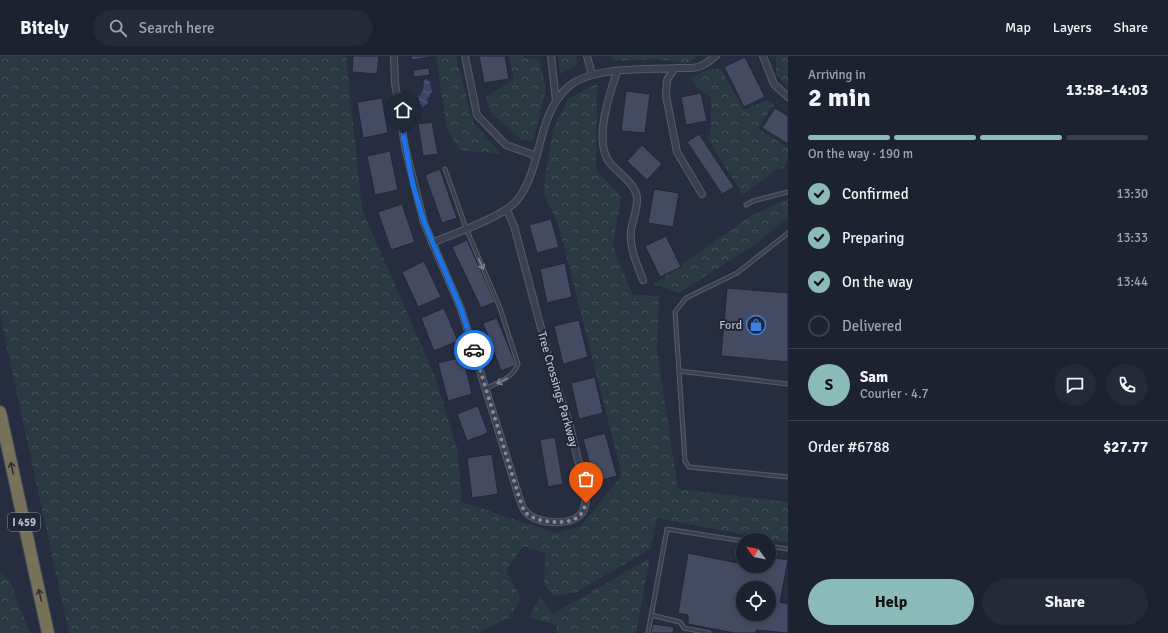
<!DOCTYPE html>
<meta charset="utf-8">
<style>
body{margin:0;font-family:Signika,sans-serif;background:#252a39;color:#f1f3f6;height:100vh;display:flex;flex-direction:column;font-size:15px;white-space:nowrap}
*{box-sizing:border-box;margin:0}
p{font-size:13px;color:#a0a4ab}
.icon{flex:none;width:22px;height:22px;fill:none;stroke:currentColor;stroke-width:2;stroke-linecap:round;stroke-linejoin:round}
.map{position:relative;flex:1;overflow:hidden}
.sheet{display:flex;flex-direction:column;background:#1d2231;width:380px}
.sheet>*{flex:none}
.needle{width:26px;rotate:303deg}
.controls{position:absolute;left:736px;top:477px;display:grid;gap:8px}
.controls a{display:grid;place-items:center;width:40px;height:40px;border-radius:50%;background:#1d2231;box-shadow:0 2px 6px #0003,0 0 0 1px #3b3f4d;font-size:20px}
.pin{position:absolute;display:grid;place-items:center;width:34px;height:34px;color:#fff;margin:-41px -17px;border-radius:50% 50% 50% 0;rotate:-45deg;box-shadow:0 0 4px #0007}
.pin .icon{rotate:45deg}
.courier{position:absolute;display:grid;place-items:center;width:40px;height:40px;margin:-20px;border:3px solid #1a73e8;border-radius:50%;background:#fff;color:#222;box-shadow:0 1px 5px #0007}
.summary em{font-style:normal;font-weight:700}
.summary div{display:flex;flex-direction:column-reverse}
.summary{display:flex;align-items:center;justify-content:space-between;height:68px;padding:0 20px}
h1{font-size:26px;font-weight:700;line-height:30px}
.bar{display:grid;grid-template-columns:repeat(4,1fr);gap:6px 4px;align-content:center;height:48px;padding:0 20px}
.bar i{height:5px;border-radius:3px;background:#3b3f4d}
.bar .on{background:#8bbbb9}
.bar p{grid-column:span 4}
.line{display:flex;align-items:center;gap:10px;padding:0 20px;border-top:1px solid #3b3f4d}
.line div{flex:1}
.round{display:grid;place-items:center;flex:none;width:42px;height:42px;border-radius:21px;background:#252a39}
ol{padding:0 20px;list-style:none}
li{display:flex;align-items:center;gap:12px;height:44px}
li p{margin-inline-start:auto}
li .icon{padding:4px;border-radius:50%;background:#8bbbb9;color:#111;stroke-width:4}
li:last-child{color:#a0a4ab}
li i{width:22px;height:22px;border:2px solid #3b3f4d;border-radius:50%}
.action{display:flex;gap:8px;margin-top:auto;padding:8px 20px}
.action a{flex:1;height:46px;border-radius:24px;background:#8bbbb9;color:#111;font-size:16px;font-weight:700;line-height:46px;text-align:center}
.action a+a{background:#252a39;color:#f1f3f6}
header{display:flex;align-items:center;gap:24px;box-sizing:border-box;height:56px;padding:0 20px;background:#1d2231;border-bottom:1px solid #3b3f4d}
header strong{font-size:19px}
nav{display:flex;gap:22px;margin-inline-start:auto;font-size:14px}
.search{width:280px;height:36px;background:#252a39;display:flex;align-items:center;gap:10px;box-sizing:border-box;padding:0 14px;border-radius:22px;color:#a0a4ab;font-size:15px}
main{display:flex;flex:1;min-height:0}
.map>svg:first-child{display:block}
.forest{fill:url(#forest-crowns)}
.water{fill:url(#water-waves)}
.building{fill:#434a61;stroke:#222738;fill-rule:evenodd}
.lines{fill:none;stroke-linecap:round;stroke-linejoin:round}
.service-casing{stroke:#565b6b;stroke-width:5}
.minor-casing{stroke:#565b6b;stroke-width:8}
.motorway-casing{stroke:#434858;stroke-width:14}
.service{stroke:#3b4051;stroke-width:3}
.minor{stroke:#3b4051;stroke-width:6}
.motorway{stroke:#777159;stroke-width:12}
.oneway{stroke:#808494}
.oneway2{stroke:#2d303c}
.done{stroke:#858a9b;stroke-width:4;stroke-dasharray:0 7.2}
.route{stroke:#1a73e8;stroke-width:5}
.labels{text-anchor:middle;stroke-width:4;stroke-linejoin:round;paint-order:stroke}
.shield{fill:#202537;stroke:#8a8f9f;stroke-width:1}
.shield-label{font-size:11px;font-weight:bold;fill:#b8bccb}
.poi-label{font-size:12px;fill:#b8bccb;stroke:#202537;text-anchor:end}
.street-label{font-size:12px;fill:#b8bccb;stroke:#202537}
</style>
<header>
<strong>Bitely</strong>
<div class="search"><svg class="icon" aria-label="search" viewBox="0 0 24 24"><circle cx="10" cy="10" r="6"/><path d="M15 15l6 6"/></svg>Search here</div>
<nav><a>Map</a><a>Layers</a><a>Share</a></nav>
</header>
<main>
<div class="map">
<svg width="788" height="577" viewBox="0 0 788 577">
<defs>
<pattern id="forest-crowns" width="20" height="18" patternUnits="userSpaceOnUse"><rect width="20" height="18" fill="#293a42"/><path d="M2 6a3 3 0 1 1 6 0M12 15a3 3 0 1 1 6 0" fill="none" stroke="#46555c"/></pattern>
<pattern id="water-waves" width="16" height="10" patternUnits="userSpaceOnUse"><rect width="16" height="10" fill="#3c4468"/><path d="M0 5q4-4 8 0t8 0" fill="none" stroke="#565d7c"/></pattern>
</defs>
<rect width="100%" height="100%" fill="#272d41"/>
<path class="forest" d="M0 0H346L362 154 434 318 457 392 462 446 556 477 581 470 622 419 558 167 543 137 553 73 568 43 597 27 596 114 621 141 613 190 633 239 659 240 657 295 678 433 788 446V487L657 462 650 493 577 536 554 540 544 529 545 497 523 490 506 515 521 543 508 562 478 577H69L0 259Z
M436 0H456L473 66 501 98 460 94 447 74Z
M509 0H523L524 2 539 3 546 33 533 85 522 84 492 58 485 42 514 23Z
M558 0H576L578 8 560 18Z
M611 0H698L687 7 657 3 612 5Z
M776 0H788V31L776 18Z
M721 13 744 54 767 44 774 49 758 72 788 92V101L784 112 777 113 743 139 708 83 711 76V42L698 32 690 22 707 14Z
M788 142V161L757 187 679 237 654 228 749 161Z
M650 502 636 577H556L557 569 529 562 540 541 553 558Z
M0 516 10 525 30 577H0Z"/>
<path class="water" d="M424 24 426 23 430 26 432 36 430 37V41L427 42 428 47 423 51 420 48 418 40 421 39V36L423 35Z"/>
<path class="building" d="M353 0H379L377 18 352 16Z
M411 0H433V1L411 4Z
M479 0H505L509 23 484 27Z
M745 1 765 41 744 51 724 11Z
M429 12 430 19 414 21 413 14Z
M626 35 650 38 645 77 621 75Z
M701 37 707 65 686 69 681 41Z
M382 42 388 77 363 82 357 46Z
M775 52 788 60V88L762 72Z
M432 66 438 98 423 100 418 68Z
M699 78 734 131 722 138 687 86Z
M642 89 662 108 647 124 627 105Z
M390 95 398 134 375 139 367 100Z
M440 113 457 162 442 167 425 119Z
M654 133 679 137 673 171 648 167Z
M402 148 415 186 391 194 378 156Z
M551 163 559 191 537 197 529 169Z
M666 180 681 211 660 221 645 190Z
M467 184 495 246 481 252 452 191Z
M424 205 441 241 418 251 402 216Z
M565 207 572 241 547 247 540 213Z
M727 232 788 237V306L721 300Z
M444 252 458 285 434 295 421 262Z
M497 262 516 309 501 315 483 267Z
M579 264 588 301 563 308 554 270Z
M463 301 472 338 448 345 438 307Z
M595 321 603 357 579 363 571 327Z
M478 350 488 377 467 385 457 358Z
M605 377 617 420 595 426 583 383Z
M555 381 563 428 548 431 540 384Z
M492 398 498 438 472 442 467 402Z
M688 497 738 507 741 497H743V510H769V501L788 504 780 546 788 548V577L756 574V577H734L688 568V559L678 557ZM743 532H769V558H743Z
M653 568 674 571 673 577H651Z"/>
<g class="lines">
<g class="service-casing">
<path id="service" d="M445 113 466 172 500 252 518 308C513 322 499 326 487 332
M746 149 753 145 788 136
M788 177 737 217 686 242 675 256 685 405 689 411 788 421
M679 315 788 328
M769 490 788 493
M651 559 680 566 684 572 709 577
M648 577 667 473 743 485"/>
</g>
<g class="minor-casing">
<path id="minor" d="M394 0 395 27 405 91 424 167 461 253 519 441C521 445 522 452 525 455 535 468 569 470 580 459 586 454 586 443 586 436L569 367 554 321 514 170 507 154
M465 0 477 59 506 89 537 100
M551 0 556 45
M587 0 592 19
M763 0 774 28 788 41
M674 13 667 24 666 40 677 96 702 138
M617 16C609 39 593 86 610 107 618 117 635 127 637 141 638 151 633 164 631 174 629 192 637 208 643 224
M432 187C453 178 506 160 518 143 543 110 536 60 568 31 592 10 646 14 677 12 684 12 695 13 701 10 706 8 711 3 716 0"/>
</g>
<g class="motorway-casing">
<path id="motorway" d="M0 356 48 577"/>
</g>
<use href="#service" class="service"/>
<use href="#minor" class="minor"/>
<use href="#motorway" class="motorway"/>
</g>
<defs><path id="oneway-shaft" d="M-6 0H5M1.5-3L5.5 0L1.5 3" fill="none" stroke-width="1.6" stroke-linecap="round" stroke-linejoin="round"/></defs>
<g class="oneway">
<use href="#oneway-shaft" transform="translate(481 208) rotate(67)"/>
<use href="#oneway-shaft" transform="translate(502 325) rotate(153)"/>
</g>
<g class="oneway2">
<use href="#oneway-shaft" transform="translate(12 412) rotate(-102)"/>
<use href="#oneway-shaft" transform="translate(40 539) rotate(-102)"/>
</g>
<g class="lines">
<path class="done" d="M474 294 519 441C521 445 522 452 525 456 535 467 571 471 581 458 583 456 585 450 586 447"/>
<path class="route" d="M403 78 413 129 424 166 461 253 474 294"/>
</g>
<defs>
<g id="shop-ring" transform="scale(1)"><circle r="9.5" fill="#202537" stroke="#3f7fe0" stroke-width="1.5"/><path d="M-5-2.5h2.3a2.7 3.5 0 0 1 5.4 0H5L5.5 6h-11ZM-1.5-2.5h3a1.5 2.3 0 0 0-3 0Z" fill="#3f7fe0"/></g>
</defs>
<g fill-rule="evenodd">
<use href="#shop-ring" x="756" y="269"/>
</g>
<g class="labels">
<rect class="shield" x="8" y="457" width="32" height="18" rx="3"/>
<g class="shield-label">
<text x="24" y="470">I 459</text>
</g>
<g class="poi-label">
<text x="742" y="273">Ford</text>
</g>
<g class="street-label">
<text transform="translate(558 333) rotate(74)" y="4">Tree Crossings Parkway</text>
</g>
</g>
</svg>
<div class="controls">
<a><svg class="needle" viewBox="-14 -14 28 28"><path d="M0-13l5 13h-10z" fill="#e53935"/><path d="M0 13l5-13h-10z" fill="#a0a4ab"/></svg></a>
<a><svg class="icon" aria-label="locate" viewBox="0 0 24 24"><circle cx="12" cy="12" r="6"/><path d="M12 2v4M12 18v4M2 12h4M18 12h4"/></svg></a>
</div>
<div class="pin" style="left:586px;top:447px;background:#ea580c"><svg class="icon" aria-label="bag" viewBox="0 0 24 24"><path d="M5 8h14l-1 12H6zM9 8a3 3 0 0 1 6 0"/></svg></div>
<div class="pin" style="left:403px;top:78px;background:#1f2937"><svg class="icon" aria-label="home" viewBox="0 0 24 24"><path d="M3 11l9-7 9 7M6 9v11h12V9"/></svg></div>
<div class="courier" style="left:474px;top:294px"><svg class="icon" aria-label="car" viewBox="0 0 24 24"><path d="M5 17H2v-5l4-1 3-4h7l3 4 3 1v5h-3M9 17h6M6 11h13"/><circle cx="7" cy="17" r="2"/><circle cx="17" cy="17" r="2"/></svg></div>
</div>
<section class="sheet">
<div class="summary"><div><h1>2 min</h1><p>Arriving in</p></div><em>13:58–14:03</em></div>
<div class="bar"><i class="on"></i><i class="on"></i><i class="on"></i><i></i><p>On the way · 190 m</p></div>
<ol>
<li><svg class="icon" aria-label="check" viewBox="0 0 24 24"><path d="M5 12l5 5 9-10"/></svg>Confirmed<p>13:30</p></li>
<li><svg class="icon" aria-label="check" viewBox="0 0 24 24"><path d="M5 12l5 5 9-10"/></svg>Preparing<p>13:33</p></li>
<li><svg class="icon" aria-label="check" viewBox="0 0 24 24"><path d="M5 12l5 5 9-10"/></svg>On the way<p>13:44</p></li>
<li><i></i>Delivered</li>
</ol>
<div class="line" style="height:72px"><b class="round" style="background:#8bbbb9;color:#111">S</b><div><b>Sam</b><p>Courier · 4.7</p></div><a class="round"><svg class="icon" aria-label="chat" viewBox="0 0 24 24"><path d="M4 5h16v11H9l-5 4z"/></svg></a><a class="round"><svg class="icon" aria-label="phone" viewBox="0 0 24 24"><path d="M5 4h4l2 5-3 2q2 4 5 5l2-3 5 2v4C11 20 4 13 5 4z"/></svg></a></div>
<div class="line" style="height:52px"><div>Order #6788</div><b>$27.77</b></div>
<div class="action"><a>Help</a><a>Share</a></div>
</section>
</main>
